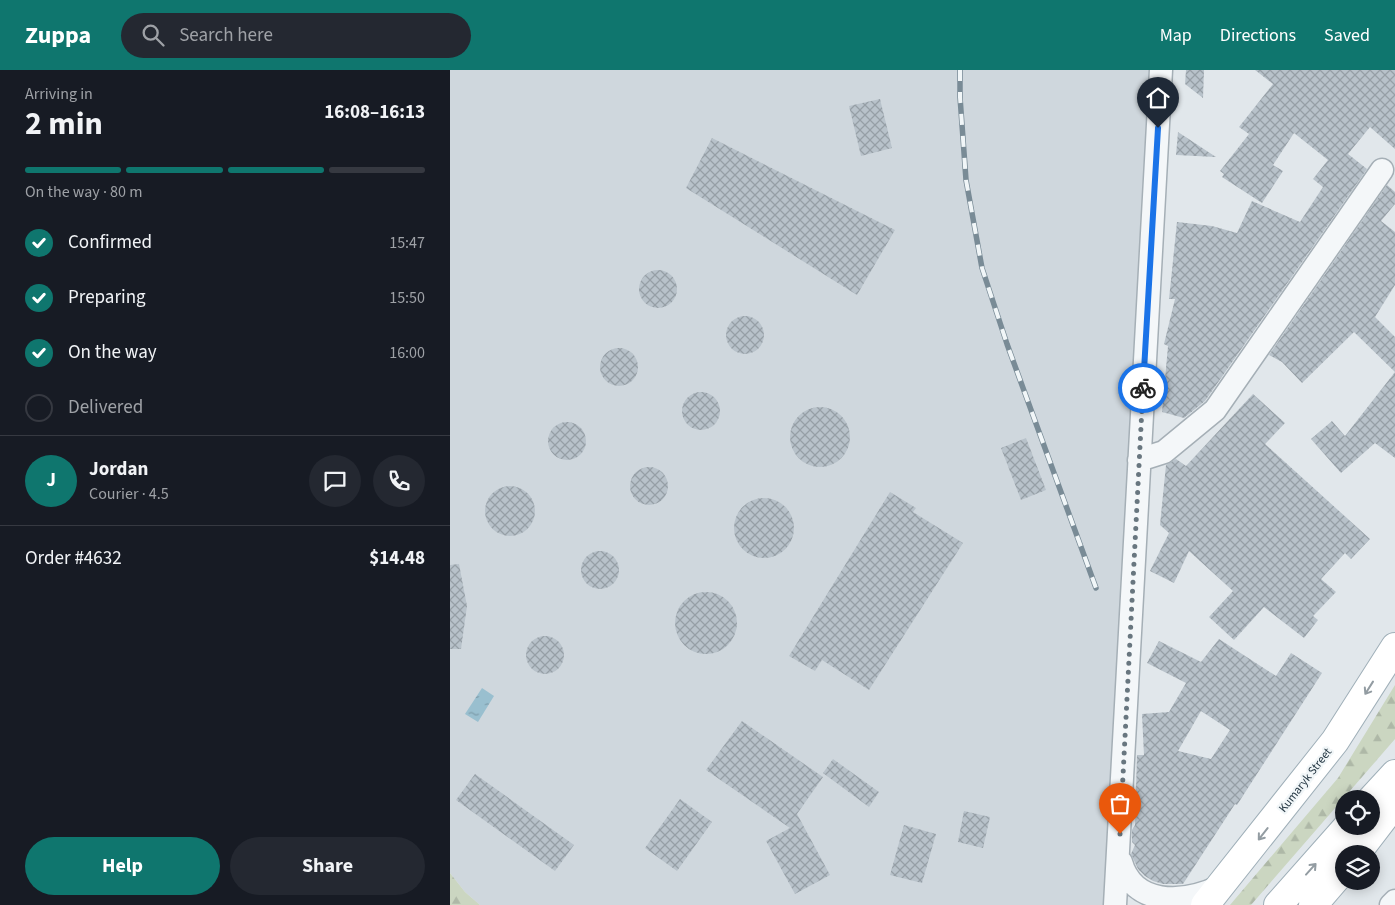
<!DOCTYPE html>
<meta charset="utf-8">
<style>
body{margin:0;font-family:"Source Sans 3",sans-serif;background:#242831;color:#f1f3f6;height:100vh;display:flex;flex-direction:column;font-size:19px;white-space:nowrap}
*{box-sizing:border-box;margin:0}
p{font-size:16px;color:#9ea1a6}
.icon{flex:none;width:28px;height:28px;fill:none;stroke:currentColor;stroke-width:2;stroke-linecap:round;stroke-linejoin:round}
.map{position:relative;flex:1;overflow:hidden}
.panel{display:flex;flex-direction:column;background:#171b24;width:450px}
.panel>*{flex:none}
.fabs{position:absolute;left:885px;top:720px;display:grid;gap:10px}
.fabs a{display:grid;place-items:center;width:45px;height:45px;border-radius:50%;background:#171b24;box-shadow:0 2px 12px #0003;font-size:25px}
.pin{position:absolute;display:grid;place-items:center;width:42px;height:42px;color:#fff;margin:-51px -21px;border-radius:50% 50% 50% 0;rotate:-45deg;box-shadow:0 0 5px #0007}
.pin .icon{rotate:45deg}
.courier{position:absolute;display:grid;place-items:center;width:50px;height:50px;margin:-25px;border:4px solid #1a73e8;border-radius:50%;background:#fff;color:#222;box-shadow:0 1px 6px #0007}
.summary em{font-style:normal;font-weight:700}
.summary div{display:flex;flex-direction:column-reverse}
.summary{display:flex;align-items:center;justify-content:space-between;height:85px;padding:0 25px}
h1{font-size:32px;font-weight:700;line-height:38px}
.bar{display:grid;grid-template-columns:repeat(4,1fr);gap:8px 5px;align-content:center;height:60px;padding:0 25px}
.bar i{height:6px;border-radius:4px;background:#363941}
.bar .on{background:#0f766e}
.bar p{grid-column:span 4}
.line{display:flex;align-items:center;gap:12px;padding:0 25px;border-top:1px solid #363941}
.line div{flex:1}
.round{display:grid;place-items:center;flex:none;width:52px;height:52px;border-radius:26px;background:#242831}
ol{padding:0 25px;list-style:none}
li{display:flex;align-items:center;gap:15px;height:55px}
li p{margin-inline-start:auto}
li .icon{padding:5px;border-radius:50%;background:#0f766e;color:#fff;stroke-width:4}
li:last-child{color:#9ea1a6}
li i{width:28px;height:28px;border:2px solid #363941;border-radius:50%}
.action{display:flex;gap:10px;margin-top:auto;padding:10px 25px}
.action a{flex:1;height:58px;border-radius:30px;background:#0f766e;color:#fff;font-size:20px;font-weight:700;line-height:58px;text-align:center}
.action a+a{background:#242831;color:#f1f3f6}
header{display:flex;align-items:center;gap:30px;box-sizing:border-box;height:70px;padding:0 25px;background:#0f766e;color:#fff}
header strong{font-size:24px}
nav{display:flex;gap:28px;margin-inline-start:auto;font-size:18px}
.search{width:350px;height:45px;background:#242831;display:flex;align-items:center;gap:12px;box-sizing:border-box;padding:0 18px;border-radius:28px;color:#9ea1a6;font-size:19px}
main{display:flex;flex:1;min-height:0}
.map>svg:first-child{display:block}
.built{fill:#cfd7dd}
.forest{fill:url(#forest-firs)}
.water{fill:url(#water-ripples)}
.building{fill:url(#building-cross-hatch);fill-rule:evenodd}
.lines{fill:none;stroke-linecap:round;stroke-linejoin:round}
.minor-casing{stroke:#a5afb6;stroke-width:25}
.primary-casing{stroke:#9fafb8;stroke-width:30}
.minor{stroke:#f4f7f9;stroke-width:22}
.primary{stroke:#fff;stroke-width:28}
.rail-casing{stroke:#798b96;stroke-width:5.5}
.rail{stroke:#f1f6f8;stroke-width:4;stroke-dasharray:11;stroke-linecap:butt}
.oneway{stroke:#939ca2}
.done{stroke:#68767f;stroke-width:5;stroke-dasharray:0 9}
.route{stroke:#1a73e8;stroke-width:6}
.labels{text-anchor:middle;stroke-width:4.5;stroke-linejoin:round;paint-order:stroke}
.street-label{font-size:12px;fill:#273945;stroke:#f1f6f8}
</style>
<header>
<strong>Zuppa</strong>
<div class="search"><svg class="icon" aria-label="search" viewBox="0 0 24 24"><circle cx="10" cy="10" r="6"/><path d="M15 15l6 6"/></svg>Search here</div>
<nav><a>Map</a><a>Directions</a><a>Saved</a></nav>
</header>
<main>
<section class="panel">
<div class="summary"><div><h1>2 min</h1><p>Arriving in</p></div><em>16:08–16:13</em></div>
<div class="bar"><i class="on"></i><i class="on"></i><i class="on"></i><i></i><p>On the way · 80 m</p></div>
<ol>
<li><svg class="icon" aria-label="check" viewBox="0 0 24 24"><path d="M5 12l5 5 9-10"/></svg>Confirmed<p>15:47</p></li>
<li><svg class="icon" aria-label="check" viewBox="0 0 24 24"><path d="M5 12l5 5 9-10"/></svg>Preparing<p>15:50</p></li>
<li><svg class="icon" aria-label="check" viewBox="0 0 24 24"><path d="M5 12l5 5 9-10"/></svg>On the way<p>16:00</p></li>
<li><i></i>Delivered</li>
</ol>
<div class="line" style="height:90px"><b class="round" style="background:#0f766e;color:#fff">J</b><div><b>Jordan</b><p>Courier · 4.5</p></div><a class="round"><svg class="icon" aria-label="chat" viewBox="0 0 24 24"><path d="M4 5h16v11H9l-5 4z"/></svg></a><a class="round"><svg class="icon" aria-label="phone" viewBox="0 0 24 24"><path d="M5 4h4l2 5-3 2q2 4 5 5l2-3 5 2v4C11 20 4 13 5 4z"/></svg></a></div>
<div class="line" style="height:65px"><div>Order #4632</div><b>$14.48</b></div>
<div class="action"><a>Help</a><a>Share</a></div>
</section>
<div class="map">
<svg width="945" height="835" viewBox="0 0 945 835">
<defs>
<pattern id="forest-firs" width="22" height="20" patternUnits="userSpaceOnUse" patternTransform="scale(1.25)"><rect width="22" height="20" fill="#cbd6c1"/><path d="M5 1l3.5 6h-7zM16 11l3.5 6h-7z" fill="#aeb8a7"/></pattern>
<pattern id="water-ripples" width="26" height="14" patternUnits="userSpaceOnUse" patternTransform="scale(1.25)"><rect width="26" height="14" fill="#99bfcf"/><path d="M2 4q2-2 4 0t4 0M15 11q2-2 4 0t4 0" fill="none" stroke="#7d9caa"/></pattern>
<pattern id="building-cross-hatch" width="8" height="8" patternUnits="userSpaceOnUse" patternTransform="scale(1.25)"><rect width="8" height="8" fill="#b8c2ca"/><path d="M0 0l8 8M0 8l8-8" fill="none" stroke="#969fa6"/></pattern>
</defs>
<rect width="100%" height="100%" fill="#e1e7eb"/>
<path class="built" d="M0 0H699L654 835H30L15 822 0 803Z"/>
<path class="forest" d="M945 615V669L801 835H780L888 708Z
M0 803 15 822 30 835H0Z"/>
<path class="water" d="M32 618 44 626 28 652 15 644Z"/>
<path class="building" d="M736 0H754L753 28 735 14Z
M805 0H945V79L920 57 898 84 917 99 755 331 734 348 712 342 718 276 714 274 725 229H719L727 152 762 156 787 163 802 131 850 152 873 117 863 109 878 90 844 63 823 95 833 101 812 133 772 107 774 104 770 101 799 64 789 57 823 14Z
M430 29 442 78 411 86 399 36Z
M728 62 766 87 726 85Z
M262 68 445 160 407 225 236 118Z
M937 115 945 122V134L931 151 945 162V215L925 247 945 267V302L904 262 852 313 832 292 819 285Z
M189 219a19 19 0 1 1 38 0a19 19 0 1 1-38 0Z
M276 265a19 19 0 1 1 38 0a19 19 0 1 1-38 0Z
M150 297a19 19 0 1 1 38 0a19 19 0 1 1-38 0Z
M945 302V388L925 373 891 403 861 369 882 351 895 366Z
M232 341a19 19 0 1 1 38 0a19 19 0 1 1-38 0Z
M803 324 835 353 815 374 920 469 901 489 895 483 871 509 886 522 863 546 868 550 854 568 814 537 784 570 759 547 783 521 739 481 724 513 700 501 719 463 710 455 716 395 726 389 736 396Z
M340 367a30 30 0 1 1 60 0a30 30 0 1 1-60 0Z
M98 371a19 19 0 1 1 38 0a19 19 0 1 1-38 0Z
M576 368 596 420 571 430 551 378Z
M180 416a19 19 0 1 1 38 0a19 19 0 1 1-38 0Z
M35 441a25 25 0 1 1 50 0a25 25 0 1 1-50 0Z
M440 422 466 438 463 442 513 473 419 620 372 590 365 601 339 586Z
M284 458a30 30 0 1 1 60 0a30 30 0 1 1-60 0Z
M131 500a19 19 0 1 1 38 0a19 19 0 1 1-38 0Z
M9 494 17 536 11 579H0V495Z
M225 553a31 31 0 1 1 62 0a31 31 0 1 1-62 0Z
M76 585a19 19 0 1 1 38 0a19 19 0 1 1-38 0Z
M769 569 826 606 841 583 872 603 787 735 785 734 733 814H713L703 811 695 806 688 799 681 784 685 775 682 772V760L685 755 687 685H694L692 644 719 642 736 613 697 593 709 571 751 592ZM751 641 780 660 761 689 728 681Z
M292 651 373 707 347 744 380 805 345 824 316 771 340 758 256 700Z
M383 689 429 722 419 737 373 703Z
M25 704 124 775 105 801 6 730Z
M230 729 262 752 227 801 195 778Z
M514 741 540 747 533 778 508 772Z
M454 755 486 764 472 813 440 805Z"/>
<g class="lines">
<g class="minor-casing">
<path id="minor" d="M689 390 714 382 765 340 932 100
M671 792C683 835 731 835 771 816
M665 835 711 0
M941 835 945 831"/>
</g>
<g class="primary-casing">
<path id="primary" d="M921 730 945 704
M906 784 945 733
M755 835 885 671 945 577
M828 835 898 756
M863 835 894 799"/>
</g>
<use href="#minor" class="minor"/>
<use href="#primary" class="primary"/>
<g class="rail-casing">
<path id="rail" d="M510 0V27L516 110 532 198 557 274 646 518"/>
</g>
<use href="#rail" class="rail"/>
</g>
<defs><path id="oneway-shaft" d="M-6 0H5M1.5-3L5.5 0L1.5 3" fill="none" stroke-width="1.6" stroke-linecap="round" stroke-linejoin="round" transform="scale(1.25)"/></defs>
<g class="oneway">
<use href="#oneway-shaft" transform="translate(919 618) rotate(122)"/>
<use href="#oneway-shaft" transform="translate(813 764) rotate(128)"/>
<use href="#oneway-shaft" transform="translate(861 799) rotate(-48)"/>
</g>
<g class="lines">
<path class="done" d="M670 764 693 318"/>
<path class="route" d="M693 318 708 58"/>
</g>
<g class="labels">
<g class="street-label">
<text transform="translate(855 710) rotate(-52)" y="4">Kumaryk Street</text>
</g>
</g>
</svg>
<div class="fabs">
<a><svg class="icon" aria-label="locate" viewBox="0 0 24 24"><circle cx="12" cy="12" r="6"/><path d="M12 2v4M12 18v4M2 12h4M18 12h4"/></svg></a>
<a><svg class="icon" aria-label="layers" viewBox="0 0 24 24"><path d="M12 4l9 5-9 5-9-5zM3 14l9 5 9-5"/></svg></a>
</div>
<div class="pin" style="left:670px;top:764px;background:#ea580c"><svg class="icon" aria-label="bag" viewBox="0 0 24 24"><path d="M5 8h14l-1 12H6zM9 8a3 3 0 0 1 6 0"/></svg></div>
<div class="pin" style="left:708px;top:58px;background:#1f2937"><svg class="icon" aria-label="home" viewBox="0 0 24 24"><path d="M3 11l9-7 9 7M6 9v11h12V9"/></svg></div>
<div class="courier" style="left:693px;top:318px"><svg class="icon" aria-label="bike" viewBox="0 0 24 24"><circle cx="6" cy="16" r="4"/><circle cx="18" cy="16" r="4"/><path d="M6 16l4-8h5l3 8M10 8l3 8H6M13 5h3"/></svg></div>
</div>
</main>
